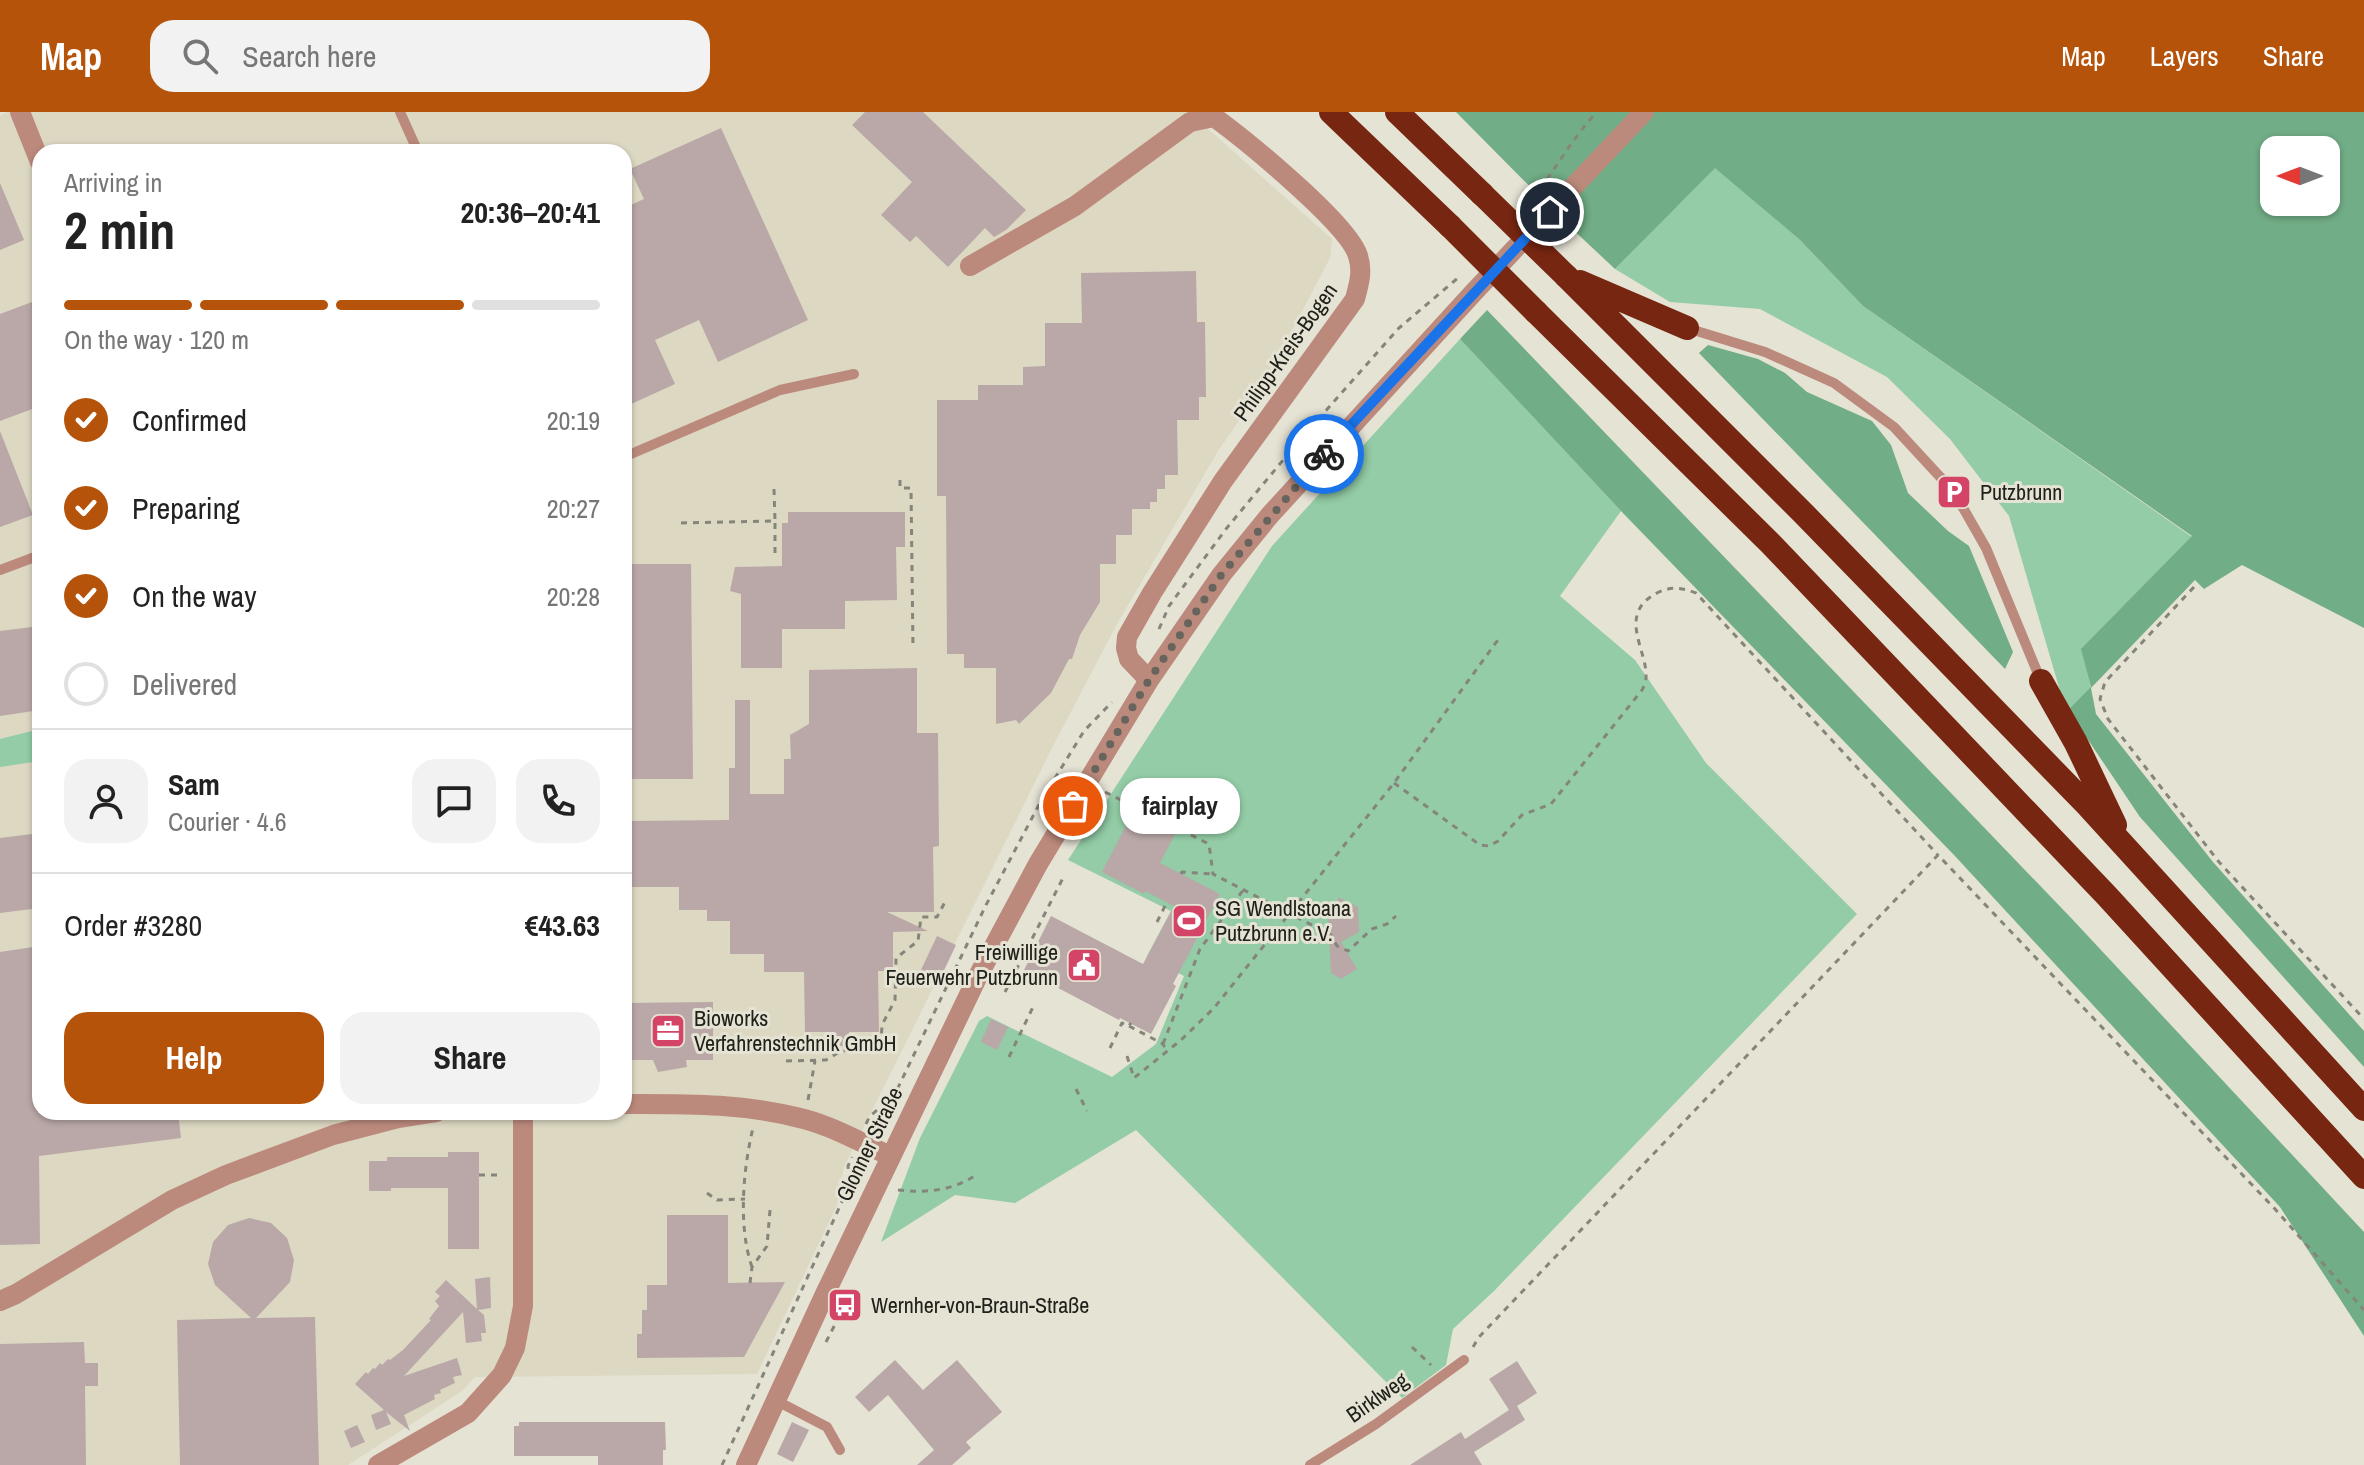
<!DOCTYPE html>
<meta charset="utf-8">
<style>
body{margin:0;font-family:"Archivo Narrow",sans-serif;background:#f2f2f2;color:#222;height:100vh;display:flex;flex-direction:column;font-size:30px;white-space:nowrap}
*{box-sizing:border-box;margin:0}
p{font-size:26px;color:#767676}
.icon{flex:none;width:44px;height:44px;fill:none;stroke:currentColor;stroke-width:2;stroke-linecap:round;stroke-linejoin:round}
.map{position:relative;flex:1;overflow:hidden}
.details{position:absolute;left:32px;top:32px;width:600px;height:976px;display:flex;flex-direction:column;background:#fff;border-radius:24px;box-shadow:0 2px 6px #0004}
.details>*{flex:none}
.needle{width:52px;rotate:270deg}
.controls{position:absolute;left:2260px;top:24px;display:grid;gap:16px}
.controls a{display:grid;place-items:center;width:80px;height:80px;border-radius:16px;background:#fff;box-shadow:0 2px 6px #0004;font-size:40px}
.pin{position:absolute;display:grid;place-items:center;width:68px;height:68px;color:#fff;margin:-34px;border:4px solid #fff;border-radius:50%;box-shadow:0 2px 8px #0007}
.courier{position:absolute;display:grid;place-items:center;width:80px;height:80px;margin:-40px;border:6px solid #1a73e8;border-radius:50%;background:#fff;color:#222;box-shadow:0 2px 10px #0007}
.bubble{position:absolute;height:56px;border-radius:24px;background:#fff;box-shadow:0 2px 6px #0004;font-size:26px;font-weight:700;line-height:56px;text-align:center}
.head em{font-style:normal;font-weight:700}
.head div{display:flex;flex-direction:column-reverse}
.head{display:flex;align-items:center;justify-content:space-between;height:136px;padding:0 32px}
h1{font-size:52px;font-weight:700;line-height:60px}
.bar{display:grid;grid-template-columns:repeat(4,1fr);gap:12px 8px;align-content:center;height:96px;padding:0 32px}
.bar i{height:10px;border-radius:6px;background:#e0e0e0}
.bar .active{background:#b45309}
.bar p{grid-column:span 4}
.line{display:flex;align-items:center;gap:20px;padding:0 32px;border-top:2px solid #e0e0e0}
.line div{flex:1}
.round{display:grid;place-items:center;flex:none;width:84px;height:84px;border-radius:24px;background:#f2f2f2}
ol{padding:0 32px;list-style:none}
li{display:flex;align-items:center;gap:24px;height:88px}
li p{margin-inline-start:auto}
li .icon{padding:8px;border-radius:50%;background:#b45309;color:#fff;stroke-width:4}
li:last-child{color:#767676}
li i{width:44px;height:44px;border:4px solid #e0e0e0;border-radius:50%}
.primary-button{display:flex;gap:16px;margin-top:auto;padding:16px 32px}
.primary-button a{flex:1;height:92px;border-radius:24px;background:#b45309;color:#fff;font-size:32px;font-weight:700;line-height:92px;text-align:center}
.primary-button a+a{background:#f2f2f2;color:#222}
header{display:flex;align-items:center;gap:48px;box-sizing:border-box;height:112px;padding:0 40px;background:#b45309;color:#fff}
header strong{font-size:38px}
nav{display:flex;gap:44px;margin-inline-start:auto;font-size:28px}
.search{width:560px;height:72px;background:#f2f2f2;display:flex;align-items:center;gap:20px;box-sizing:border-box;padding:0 28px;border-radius:24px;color:#767676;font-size:30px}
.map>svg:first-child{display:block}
.built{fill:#dcd8c2;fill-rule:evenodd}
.green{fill:#93cca6}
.forest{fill:#71ad86;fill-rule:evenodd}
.building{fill:#b9a8a7}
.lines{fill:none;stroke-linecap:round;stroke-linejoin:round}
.path{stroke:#86857b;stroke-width:3;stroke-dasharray:6 6;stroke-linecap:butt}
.service{stroke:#bc8a7c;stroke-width:10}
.minor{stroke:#bc8a7c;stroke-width:20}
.tertiary{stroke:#bc8a7c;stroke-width:20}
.motorway{stroke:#772611;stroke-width:24}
.motorway-bridge{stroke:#772611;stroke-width:24}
.done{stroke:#66645c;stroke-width:8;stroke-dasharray:0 14.4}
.route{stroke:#1a73e8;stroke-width:10}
.labels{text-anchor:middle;stroke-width:6;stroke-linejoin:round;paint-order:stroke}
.street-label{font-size:22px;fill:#21201b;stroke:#e5e3d4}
.poi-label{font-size:22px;fill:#21201b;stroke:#e5e3d4;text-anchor:start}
</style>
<header>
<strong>Map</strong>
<div class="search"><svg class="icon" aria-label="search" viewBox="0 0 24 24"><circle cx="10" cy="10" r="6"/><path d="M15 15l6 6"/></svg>Search here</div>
<nav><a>Map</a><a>Layers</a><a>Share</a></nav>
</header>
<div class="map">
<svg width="2364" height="1353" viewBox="0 0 2364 1353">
<rect width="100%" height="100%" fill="#e5e3d4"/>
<path class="built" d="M7 0H1189L1332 127 1330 146 1264 272 1218 339 1117 512 1053 634 844 1055 837 1093 757 1262 475 1265 462 1279 348 1353H0V4ZM40 40H624V1000H40Z"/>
<path class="green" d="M1715 55 1800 128 1863 194 2192 425 2082 537 2091 576 2068 598 2063 589 2009 404 1950 327 1887 265 1760 197 1670 190 1615 157Z
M1460 227 1621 399 1560 484 1635 548 1706 651 1857 802 1494 1179 1453 1217 1446 1253 1402 1286 1136 1018 1015 1091 955 1083 881 1130 920 1026 979 909 987 904 1112 965 1156 932 1184 864 1147 844 1171 799 1068 748 1272 434Z
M40 617V649L0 655V627Z"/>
<path class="forest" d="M1456 0H2364V516L2242 453 2204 477 2195 468 2091 576 2096 602 2213 750 2364 919V955L2140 705 2068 598 2091 575 2081 537 2192 424 1863 194 1800 128 1715 56 1615 157 1567 112ZM2274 38H2326V90H2274Z
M1487 198 2073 808 2364 1120V1224L2280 1095 1954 743 1621 399 1460 227Z
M1708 233 1758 247 1785 261 1807 280 1872 309 1891 333 1908 381 1948 419 1969 434 2013 540 2005 557 1699 241Z"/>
<path class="building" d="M865 0H923L1026 98 1006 118 994 125 985 116 948 155 916 124 910 130 881 103 912 70 852 13Z
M721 16 808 208 718 250 699 208 655 228 675 272 629 293 624 282V96L644 87 630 57Z
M0 71 24 128 0 138Z
M1196 159 1197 210H1205L1206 285H1199V308H1177L1178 363H1165V377H1157V390H1150V397H1132V423H1116V452H1100V490L1080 523 1072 547H1069L1051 581 1019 612 1016 608 996 612V556H964V542H947L946 384H937V288H978V273H1023V255L1045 254V211H1082L1081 161Z
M40 187V294L0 309V202Z
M0 319 33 403 0 415Z
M788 400H905V435H896L897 488 845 489V517H782V556H741V482L730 479 735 455 782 454V411H788Z
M624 452H691L693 667H624Z
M40 514V598L0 604V519Z
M917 556V621H938L939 734 933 735 934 800H887L928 819 893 820V859H878L879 920H849V934H831V920H805L804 860H764V842H730V809H707V798H679V775H631L630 709 729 708V656H735V588H750V682H784V647H791L790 623 809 612V558Z
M1134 698 1176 720 1160 751 1220 782 1173 872 1176 874 1151 922 1120 906 1119 908 1024 858 1051 804 1143 852 1174 794 1145 779 1144 782 1102 760Z
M40 721V796L0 801V726Z
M1338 785 1358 795 1359 820 1341 830 1357 857 1341 867 1331 861 1328 803 1338 796Z
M937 824 956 833 939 869 920 860Z
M40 834V1000H178L181 1026 39 1044 40 1132 0 1133V840Z
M713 890V948H686L687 955 658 960 653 948H624V891Z
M991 907 1008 915 997 938 981 930Z
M448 1040H479V1137H448V1076H391V1079H369V1049H387V1045H448Z
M667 1103H728V1171L785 1170 744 1245 637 1246V1222H642V1198H647V1173H667Z
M249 1106 271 1111 287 1126 294 1148 290 1170 256 1206 315 1205 319 1353H180L177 1208 251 1206 215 1173 208 1152 213 1130 228 1113Z
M490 1165 491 1196 478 1198 484 1203 486 1221H481L482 1229 466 1231 463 1200 404 1264 457 1246 462 1263 453 1265 455 1271 440 1278 441 1281 434 1283 435 1287 404 1303 410 1319 386 1300 391 1312 376 1318 371 1303 384 1298 355 1272 366 1260 368 1262 373 1256 375 1257 380 1251 382 1253 388 1247 390 1248 403 1238 431 1208 429 1207 439 1194 435 1189 440 1184 435 1180 446 1168 477 1197 475 1167Z
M84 1230 85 1251H98V1274H85L86 1353H0V1232Z
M895 1248 923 1278 957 1248 1002 1300 966 1330 971 1336 952 1353H917L934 1338 888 1283 869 1300 855 1285Z
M1517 1249 1537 1281 1517 1294 1525 1308 1474 1340 1482 1353H1410L1461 1320 1465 1327 1509 1298 1489 1267Z
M519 1310H665L666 1338H663V1353H598V1344H514V1314H519Z
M792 1310 809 1318 793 1350 777 1342Z
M357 1313 365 1330 351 1336 344 1319Z"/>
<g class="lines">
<path class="path" d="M1524 95C1552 66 1569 29 1597 0
M900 368V376H911L913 537
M774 377 775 409
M681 411 775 409V442
M2194 475 2105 570 2100 587 2108 607 2219 750 2364 907
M1159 517 1169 494 1226 417 1298 330 1399 216 1459 165
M1394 671 1480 733 1489 734 1498 729 1522 703 1551 692 1642 578C1643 577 1646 568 1646 566 1648 538 1615 501 1659 480 1672 474 1683 476 1696 481L1937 742
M1105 680 1209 732 1213 762 1331 823 1337 834 1348 839 1372 817 1387 812 1396 804
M1181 762 1182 760 1213 762
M1157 810 1167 790
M1005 880 1064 764
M1129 914 1163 932 1167 940
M1163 932 1200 837 1244 777
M1110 936 1122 911 1129 914 1131 911
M1127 944 1134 966 1181 928 1214 896 1394 671 1500 525
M1009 945 1033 895
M786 949 826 948 841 939 854 938 881 931 882 913 895 888 896 846 918 829 921 805H937L946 788
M1076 977 1087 999
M808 988 815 949
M866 1012 870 1004 894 984 986 793 1041 689 1084 619 1112 590
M479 1063H503
M898 1078C926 1081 952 1079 976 1063
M707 1081 717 1088 745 1087
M752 1155C738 1115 743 1057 753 1016
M750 1171 752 1155 767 1134 770 1098
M826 1230 845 1193 849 1179
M1412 1235 1431 1253
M1473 1235 1479 1225 1938 743 2275 1097 2364 1198
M722 1353 850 1072 848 1054 852 1045"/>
<path class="service" d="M400 0 418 40
M1687 216 1765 240 1834 271 1894 315 1954 380 1986 436 2041 569
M624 345 780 278 854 262
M0 458 40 443
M775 1288 827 1315 840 1338
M1310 1353 1376 1312 1464 1248"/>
<path class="minor" d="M20 0 40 50
M970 154 1075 94 1190 10 1214 5C1244 27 1349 112 1358 144 1363 159 1359 172 1355 187L1223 369 1152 481 1127 525 1126 536 1129 547 1149 568
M624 992C685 992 745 991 804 1007 834 1015 862 1031 890 1044
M0 1189 16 1182 172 1088 226 1063 333 1023 398 1006 436 1000
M378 1353 468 1301 502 1263 515 1236 523 1194V1000"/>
<path class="tertiary" d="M746 1353 825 1182 977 866 1038 752 1149 568 1222 462 1270 403 1474 180 1644 0"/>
<path class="motorway" d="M1331 0 1450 114
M1397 0 1482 82
M1566 164 1805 403 2087 693 2364 997
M1580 170 1687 216
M1536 200 1771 432 2107 784 2364 1065
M2041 569 2076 631 2115 713"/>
<path class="motorway-bridge" d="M1482 82 1566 164
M1450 114 1536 200"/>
</g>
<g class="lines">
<path class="done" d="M1073 694 1149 568 1222 462 1324 342"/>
<path class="route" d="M1324 342 1550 100"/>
</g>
<defs>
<g id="parking-square" transform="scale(1.8)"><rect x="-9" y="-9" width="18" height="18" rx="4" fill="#d44466" stroke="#e5e3d4"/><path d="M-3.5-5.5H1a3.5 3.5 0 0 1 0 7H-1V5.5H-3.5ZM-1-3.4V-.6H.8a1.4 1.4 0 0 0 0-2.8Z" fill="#fff"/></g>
<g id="stadium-square" transform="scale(1.8)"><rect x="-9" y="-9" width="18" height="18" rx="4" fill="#d44466" stroke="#e5e3d4"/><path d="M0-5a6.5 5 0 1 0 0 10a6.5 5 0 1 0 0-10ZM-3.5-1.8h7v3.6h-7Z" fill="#fff"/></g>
<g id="civic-square" transform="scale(1.8)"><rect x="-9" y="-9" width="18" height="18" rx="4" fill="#d44466" stroke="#e5e3d4"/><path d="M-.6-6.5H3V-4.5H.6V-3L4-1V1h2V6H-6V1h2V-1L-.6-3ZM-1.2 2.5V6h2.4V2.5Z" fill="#fff"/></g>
<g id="office-square" transform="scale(1.8)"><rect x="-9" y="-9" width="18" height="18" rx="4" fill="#d44466" stroke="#e5e3d4"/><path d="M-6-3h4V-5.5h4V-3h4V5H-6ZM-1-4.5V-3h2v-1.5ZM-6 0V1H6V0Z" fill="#fff"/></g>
<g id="bus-square" transform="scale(1.8)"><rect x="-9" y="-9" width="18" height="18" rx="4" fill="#d44466" stroke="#e5e3d4"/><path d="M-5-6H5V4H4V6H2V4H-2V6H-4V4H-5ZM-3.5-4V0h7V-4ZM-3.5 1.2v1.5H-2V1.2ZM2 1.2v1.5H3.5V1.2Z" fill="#fff"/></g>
</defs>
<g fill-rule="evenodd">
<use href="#parking-square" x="1954" y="380"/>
<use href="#stadium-square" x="1189" y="809"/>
<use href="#civic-square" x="1084" y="853"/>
<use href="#office-square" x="668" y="919"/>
<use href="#bus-square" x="845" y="1193"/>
</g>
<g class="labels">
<g class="street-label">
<text transform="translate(1285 240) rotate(-55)" y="8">Philipp-Kreis-Bogen</text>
<text transform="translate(869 1032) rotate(-64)" y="8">Glonner Straße</text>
<text transform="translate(1377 1285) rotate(-35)" y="8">Birklweg</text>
</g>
<g class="poi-label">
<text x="1980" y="388">Putzbrunn</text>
<text x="1215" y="804">SG Wendlstoana<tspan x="1215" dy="25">Putzbrunn e.V.</tspan></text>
<text x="1058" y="848" text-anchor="end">Freiwillige<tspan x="1058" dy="25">Feuerwehr Putzbrunn</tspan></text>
<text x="694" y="914">Bioworks<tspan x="694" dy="25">Verfahrenstechnik GmbH</tspan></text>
<text x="871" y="1201">Wernher-von-Braun-Straße</text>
</g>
</g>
</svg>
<div class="controls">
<a><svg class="needle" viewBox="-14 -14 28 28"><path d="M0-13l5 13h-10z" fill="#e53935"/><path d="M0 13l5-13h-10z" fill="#767676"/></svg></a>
</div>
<div class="pin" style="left:1073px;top:694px;background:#ea580c"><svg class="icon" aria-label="bag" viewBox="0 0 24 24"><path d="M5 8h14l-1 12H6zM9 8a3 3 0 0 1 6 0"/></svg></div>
<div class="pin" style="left:1550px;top:100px;background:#1f2937"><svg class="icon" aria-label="home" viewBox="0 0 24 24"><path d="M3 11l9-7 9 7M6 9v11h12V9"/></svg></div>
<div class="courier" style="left:1324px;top:342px"><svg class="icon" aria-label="bike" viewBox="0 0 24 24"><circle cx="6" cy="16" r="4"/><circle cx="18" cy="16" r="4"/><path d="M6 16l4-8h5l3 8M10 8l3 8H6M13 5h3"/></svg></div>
<div class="bubble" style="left:1120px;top:666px;width:120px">fairplay</div>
<section class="details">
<div class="head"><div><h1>2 min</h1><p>Arriving in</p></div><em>20:36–20:41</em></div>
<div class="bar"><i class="active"></i><i class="active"></i><i class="active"></i><i></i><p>On the way · 120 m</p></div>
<ol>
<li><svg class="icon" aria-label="check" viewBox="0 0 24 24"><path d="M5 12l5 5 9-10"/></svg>Confirmed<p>20:19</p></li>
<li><svg class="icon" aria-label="check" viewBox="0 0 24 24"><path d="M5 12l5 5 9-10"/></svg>Preparing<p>20:27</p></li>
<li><svg class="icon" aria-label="check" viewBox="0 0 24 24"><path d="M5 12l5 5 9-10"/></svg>On the way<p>20:28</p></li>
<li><i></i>Delivered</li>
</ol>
<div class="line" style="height:144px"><a class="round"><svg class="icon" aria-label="person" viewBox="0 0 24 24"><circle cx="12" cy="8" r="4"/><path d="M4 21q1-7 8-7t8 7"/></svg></a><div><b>Sam</b><p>Courier · 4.6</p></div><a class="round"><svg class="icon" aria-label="chat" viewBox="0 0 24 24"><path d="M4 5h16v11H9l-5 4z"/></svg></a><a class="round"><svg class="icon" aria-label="phone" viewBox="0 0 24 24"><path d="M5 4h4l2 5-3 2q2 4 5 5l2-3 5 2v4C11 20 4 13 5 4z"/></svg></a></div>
<div class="line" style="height:104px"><div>Order #3280</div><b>€43.63</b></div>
<div class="primary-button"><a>Help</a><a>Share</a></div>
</section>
</div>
